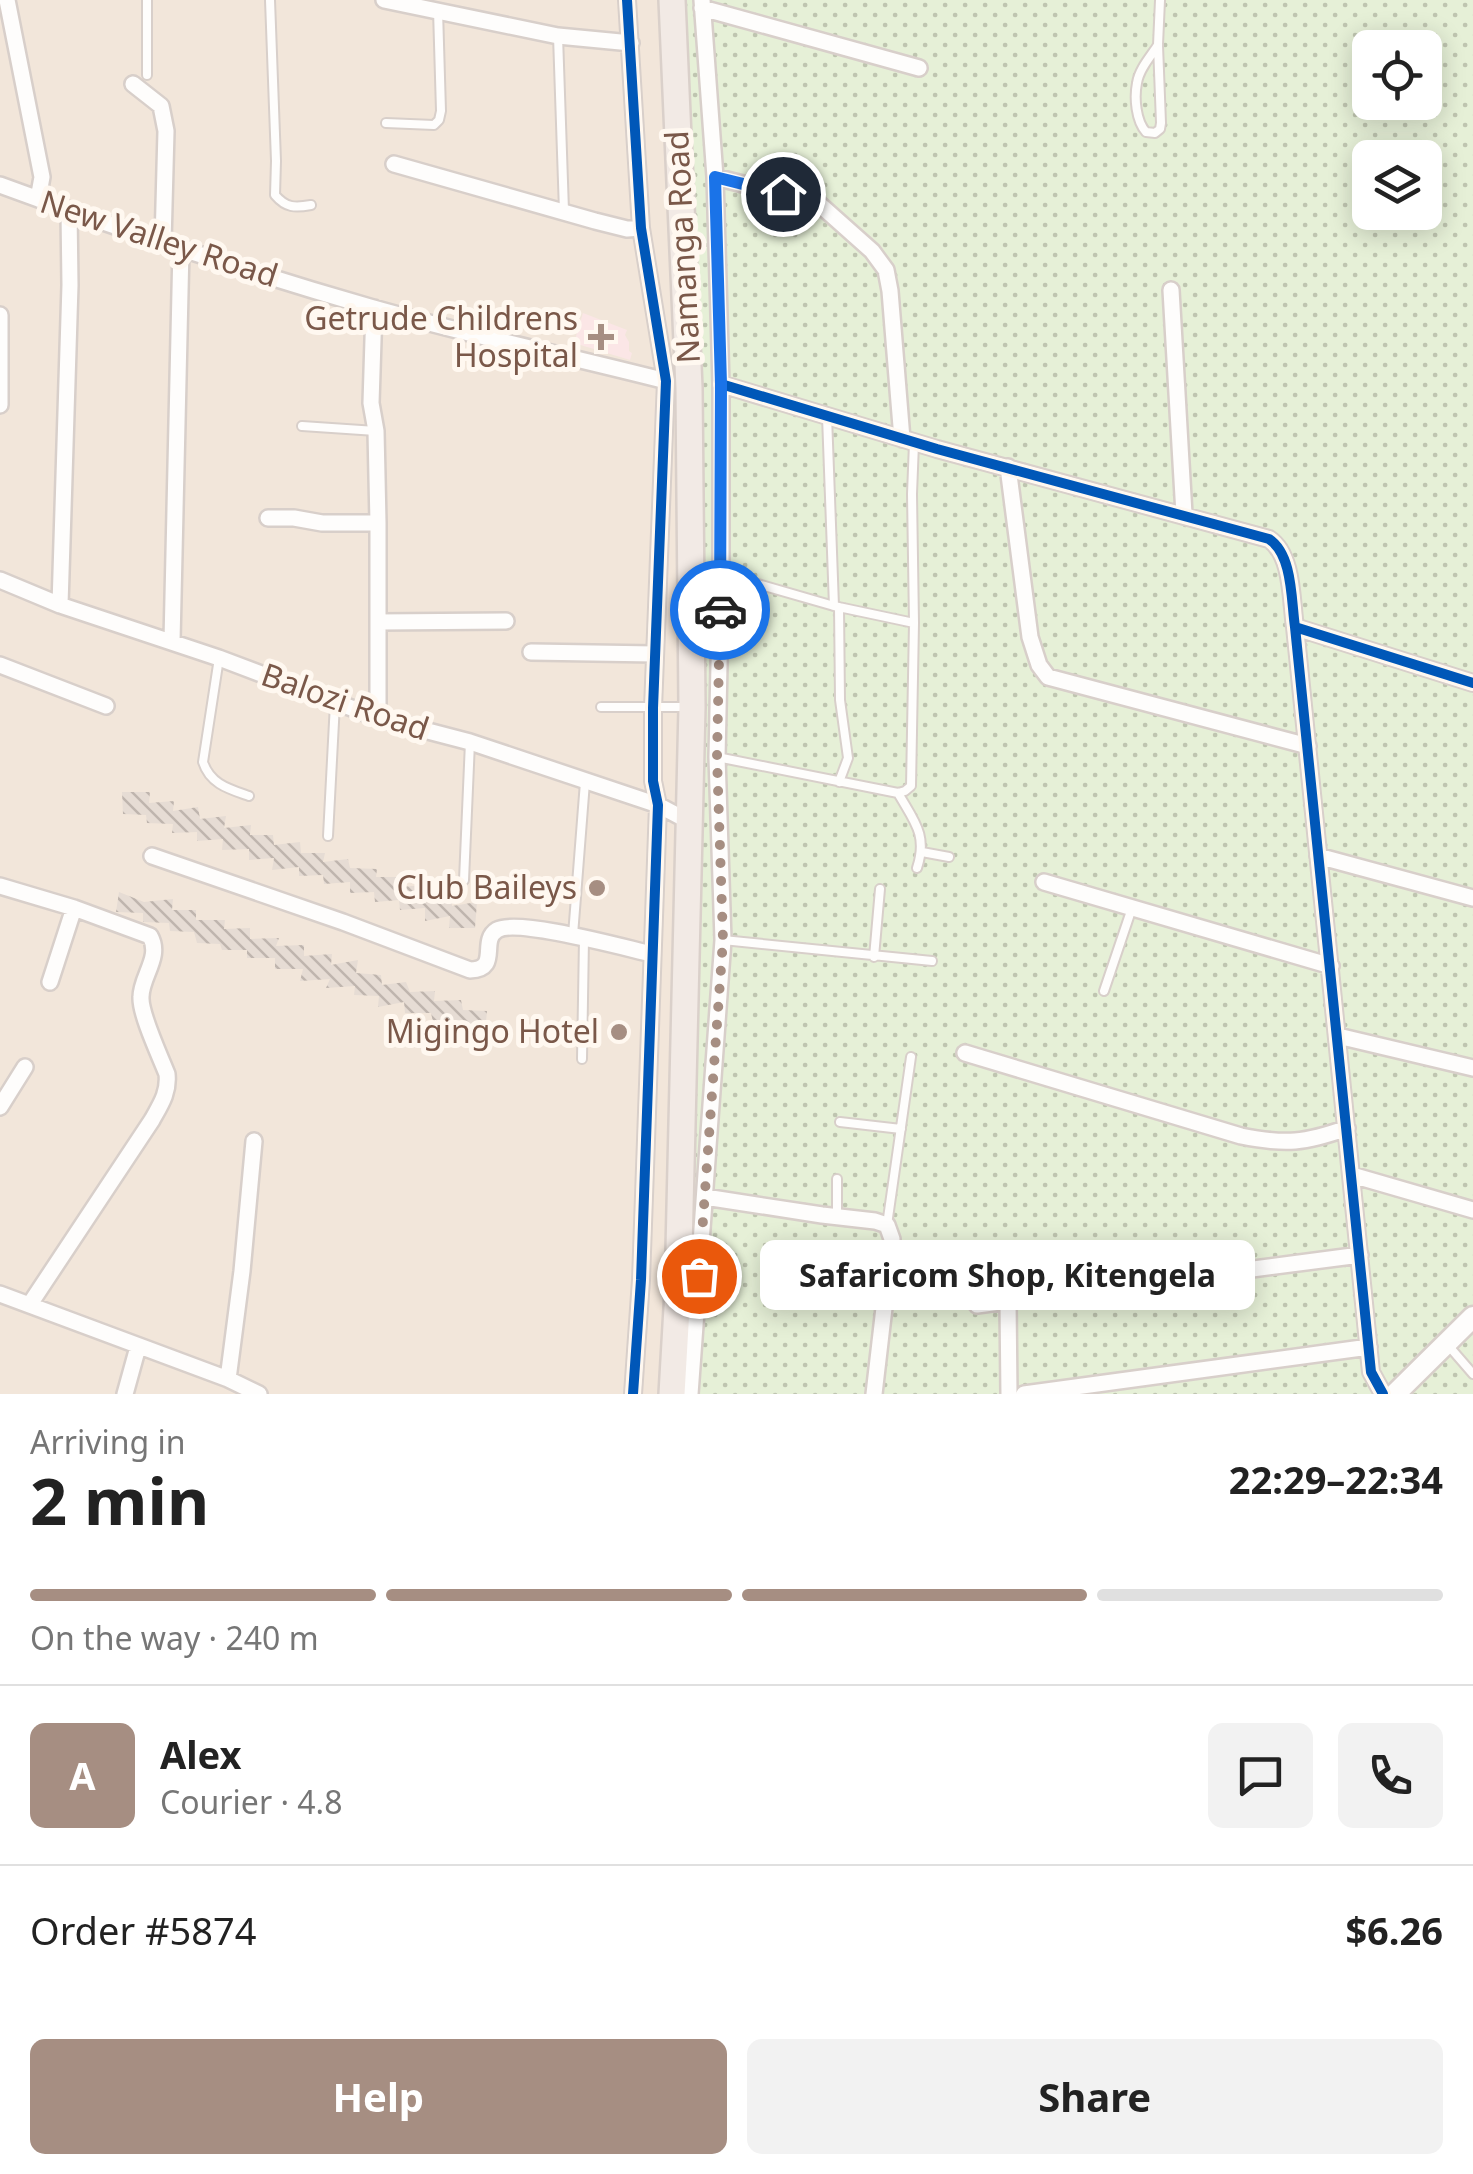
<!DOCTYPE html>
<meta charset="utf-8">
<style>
body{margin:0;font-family:"Noto Sans",sans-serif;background:#f2f2f2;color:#222;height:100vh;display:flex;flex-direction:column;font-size:38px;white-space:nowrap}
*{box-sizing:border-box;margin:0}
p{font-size:32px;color:#767676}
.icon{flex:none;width:55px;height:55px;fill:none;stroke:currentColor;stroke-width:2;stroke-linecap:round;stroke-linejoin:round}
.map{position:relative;height:1394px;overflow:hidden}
.side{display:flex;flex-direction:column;background:#fff;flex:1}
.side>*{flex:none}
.fabs{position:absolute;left:1352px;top:30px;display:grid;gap:20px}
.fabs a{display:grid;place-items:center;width:90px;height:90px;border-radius:15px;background:#fff;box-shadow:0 5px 25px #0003;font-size:50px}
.pin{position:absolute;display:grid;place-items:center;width:85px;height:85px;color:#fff;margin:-42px;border:5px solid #fff;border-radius:50%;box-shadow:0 2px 10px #0007}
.courier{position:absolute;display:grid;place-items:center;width:100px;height:100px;margin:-50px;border:8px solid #1a73e8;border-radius:50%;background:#fff;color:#222;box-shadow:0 2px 12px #0007}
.bubble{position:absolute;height:70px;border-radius:15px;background:#fff;box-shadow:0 5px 25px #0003;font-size:32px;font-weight:700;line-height:70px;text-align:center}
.summary em{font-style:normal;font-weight:700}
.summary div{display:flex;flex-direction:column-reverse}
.summary{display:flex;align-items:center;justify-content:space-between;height:170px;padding:0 30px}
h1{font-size:65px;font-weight:700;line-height:75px}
.bar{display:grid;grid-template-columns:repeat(4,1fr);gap:15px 10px;align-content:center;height:120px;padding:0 30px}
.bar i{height:12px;border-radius:8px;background:#e0e0e0}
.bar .selected{background:#a68e82}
.bar p{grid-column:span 4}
.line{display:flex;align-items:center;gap:25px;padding:0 30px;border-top:2px solid #e0e0e0}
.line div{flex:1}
.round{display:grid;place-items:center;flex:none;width:105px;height:105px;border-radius:15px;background:#f2f2f2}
.cta{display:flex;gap:20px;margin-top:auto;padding:20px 30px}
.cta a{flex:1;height:115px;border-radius:15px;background:#a68e82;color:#fff;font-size:40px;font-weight:700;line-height:115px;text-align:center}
.cta a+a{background:#f2f2f2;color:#222}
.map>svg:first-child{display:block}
.residential{fill:#f2e6da;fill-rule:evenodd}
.medical{fill:#fbe6e6}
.park{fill:url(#park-dots);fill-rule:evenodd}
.building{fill:url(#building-back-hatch)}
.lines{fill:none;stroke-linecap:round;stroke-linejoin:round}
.service-casing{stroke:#d8cfca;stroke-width:12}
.minor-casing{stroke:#d8cfca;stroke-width:20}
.tertiary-casing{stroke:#d8cfca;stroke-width:25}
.trunk-casing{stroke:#dad0ca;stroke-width:30}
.service{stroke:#fefdfc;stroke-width:8}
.minor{stroke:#fefdfc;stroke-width:15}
.tertiary{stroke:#fefdfc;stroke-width:20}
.trunk{stroke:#f2eae5;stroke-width:25}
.cycleway-casing{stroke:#fff8f0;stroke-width:16}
.cycleway{stroke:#0057b8;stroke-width:10}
.done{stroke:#a68e82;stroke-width:10;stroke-dasharray:0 18}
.route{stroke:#1a73e8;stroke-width:12}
.poi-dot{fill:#a68e82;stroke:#fff8f0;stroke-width:4}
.labels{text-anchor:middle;stroke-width:10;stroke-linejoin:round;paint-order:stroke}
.street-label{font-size:32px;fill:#7a5849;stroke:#fff8f0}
.poi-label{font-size:32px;fill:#7a5849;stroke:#fff8f0;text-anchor:end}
</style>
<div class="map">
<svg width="1473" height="1394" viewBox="0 0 1473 1394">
<defs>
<pattern id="park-dots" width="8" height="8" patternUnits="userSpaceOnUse" patternTransform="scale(2.5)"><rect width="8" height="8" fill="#e6f0d7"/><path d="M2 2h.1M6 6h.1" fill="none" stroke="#bfc5b0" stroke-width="1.8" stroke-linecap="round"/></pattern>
<pattern id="building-back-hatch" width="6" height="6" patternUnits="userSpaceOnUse" patternTransform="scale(2.5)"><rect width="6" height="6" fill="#e6dcd4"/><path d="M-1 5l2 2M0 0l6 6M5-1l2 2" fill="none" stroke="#bfb5ae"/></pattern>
</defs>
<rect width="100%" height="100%" fill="#f9f3ed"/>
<path class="residential" d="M0 0H1473V1394H0ZM1370 48H1425V102H1370ZM1370 158H1425V212H1370Z"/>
<path class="medical" d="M583 313 627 330 625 335 629 342V351L632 353 630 360 574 343Z"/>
<path class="park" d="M672 0H1473V1394H673L690 822ZM1370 48H1425V102H1370ZM1370 158H1425V212H1370Z"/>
<path class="building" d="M122 792H150L149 803 174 801 173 811 198 807 200 819 226 816 224 828 251 825 250 835H273L274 845 300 842 301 853H325L323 862 348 859 350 868 377 869 376 877H402L401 887 423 885 425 895H451L452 906 477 902 475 928H449L450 916 425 921V908L400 910 399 900 375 902 374 892 350 893V882L324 884 323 875 299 876V867L272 870 274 858 249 860V849L222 850 223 839 197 841V832L172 833 173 824 147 823 146 815 123 814Z
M119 892 144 902 173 899 172 910H196V920H225L224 929 250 928V939L279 938 276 946 304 945V956L332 954 331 965 358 960 356 973 381 975 382 985 406 982 410 992 435 991 434 1001 461 1000 463 1010 487 1011 485 1033 459 1032 457 1022H433L431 1013H405L404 1002 378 1007 379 996 354 995 355 986 326 988 330 979 300 981 303 969H275V958H247V950H222L220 944 197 943 194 932 170 931 169 923 143 922V913L116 912Z"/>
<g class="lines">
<g class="service-casing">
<path id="service" d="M270 0 276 161 275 195C286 208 295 208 311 205
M558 36 564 211
M1158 45C1151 56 1139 69 1137 83 1134 98 1136 121 1146 132L1155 133 1160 129 1161 123 1158 45 1160 0
M147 75V0
M386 123 434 125 439 120 441 111 438 10
M827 416 834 606
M302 426 376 431
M839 607 840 700 848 758 839 782
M914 623 912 494 914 443
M219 658 203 762C210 784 229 789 249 796
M601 707H688
M717 757 898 793 905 791 911 786 914 623 834 606 723 574
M898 793C914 821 928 835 917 868
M328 836 335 703
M922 852 949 857
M464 880 470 742
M573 935 585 782
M723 940 932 961
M874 957 880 889
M1104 991 1132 908
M582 1059 584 939
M840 1122 901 1129
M837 1217V1179
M887 1225 911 1057
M1447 1344 1473 1374"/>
</g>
<g class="minor-casing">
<path id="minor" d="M7 0 42 177 38 199
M384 0 558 36 631 43
M627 0 641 228 666 381 653 708V781L658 805 641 1280 633 1394
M702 8 919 68
M133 84 161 106 166 131 163 242
M394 164 595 221 627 229 641 228
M715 177 818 203 872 251 886 270 890 291 902 439
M0 185C122 230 245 271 370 307 468 335 568 356 666 381
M1171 290 1184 514
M0 315V405
M721 384 937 449 1269 539C1293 555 1291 600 1295 627L1473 683
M1008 467 1030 637 1039 665 1048 677 1308 746
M268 518H294L322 523H378L376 431 371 403 374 308
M0 580 60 605 219 658 378 718 470 742 658 805 690 822
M60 605 70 285 69 211
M378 622 506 621
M1295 627 1371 1372 1383 1394
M172 641 181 248
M531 652 655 654
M0 665 106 706
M378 718V523
M152 856 343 922 470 970C501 969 479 941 497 930 517 918 625 948 652 954
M1318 856 1473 898
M1044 882 1331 966
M0 886 74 908 150 936C162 957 141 976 141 997 140 1014 160 1056 167 1074 169 1092 161 1104 152 1120L30 1304
M50 982 74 908
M1338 1036 1473 1068
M965 1053 1241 1136C1286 1145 1305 1143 1347 1128
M0 1107 25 1067
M1352 1175 1473 1210
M705 1197 822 1215 875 1221 887 1225 892 1239 874 1394
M0 1294 228 1379 259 1394
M1008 1301 1009 1394
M977 1305 1360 1255
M228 1379 242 1271 254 1141
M125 1394 138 1347
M690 1394 723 940 717 757 721 573V384L715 177 702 0
M1024 1394 1369 1347"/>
</g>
<g class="tertiary-casing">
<path id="tertiary" d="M1395 1394 1473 1317"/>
</g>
<g class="trunk-casing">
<path id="trunk" d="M672 1394 678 1291 692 707 689 388 672 0"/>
</g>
<use href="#service" class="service"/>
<use href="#minor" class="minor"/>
<use href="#tertiary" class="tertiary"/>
<use href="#trunk" class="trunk"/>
<g class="cycleway-casing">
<path id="cycleway" d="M627 0 641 228 666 381 653 708V781L658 805 641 1280 633 1394
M721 384 937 449 1269 539C1293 555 1291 600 1295 627L1473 683
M1295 627 1371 1372 1383 1394"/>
</g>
<use href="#cycleway" class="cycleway"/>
</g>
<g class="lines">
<path class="done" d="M699 1276 723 940 717 757 720 610"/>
<path class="route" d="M720 610 721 384 715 177 783 194"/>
</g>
<g class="poi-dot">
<path d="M596 322h10v10h10v10h-10v10h-10v-10h-10v-10h10z"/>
<circle cx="597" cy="888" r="10"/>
<circle cx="619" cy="1032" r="10"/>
</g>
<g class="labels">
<g class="street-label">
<text transform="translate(159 239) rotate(18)" y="11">New Valley Road</text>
<text transform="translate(683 247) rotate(-93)" y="11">Namanga Road</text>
<text transform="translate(345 702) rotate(19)" y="11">Balozi Road</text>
</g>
<g class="poi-label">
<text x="578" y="330">Getrude Childrens<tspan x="578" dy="37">Hospital</tspan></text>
<text x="577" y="899">Club Baileys</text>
<text x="599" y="1043">Migingo Hotel</text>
</g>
</g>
</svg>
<div class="fabs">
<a><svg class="icon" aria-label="locate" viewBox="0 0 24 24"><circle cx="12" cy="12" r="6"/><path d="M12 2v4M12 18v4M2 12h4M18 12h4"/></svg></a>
<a><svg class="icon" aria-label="layers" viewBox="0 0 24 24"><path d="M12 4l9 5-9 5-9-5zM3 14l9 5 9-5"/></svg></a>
</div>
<div class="pin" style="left:699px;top:1276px;background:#ea580c"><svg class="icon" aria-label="bag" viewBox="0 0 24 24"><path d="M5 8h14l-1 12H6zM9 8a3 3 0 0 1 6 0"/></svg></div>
<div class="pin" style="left:783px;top:194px;background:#1f2937"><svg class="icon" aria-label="home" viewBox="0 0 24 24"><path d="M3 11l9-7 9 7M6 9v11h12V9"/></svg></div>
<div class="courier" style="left:720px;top:610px"><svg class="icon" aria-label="car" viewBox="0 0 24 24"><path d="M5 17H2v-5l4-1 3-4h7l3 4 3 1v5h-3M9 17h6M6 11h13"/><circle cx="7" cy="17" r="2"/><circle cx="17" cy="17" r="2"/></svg></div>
<div class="bubble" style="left:760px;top:1240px;width:495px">Safaricom Shop, Kitengela</div>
</div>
<section class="side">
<div class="summary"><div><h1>2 min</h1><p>Arriving in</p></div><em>22:29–22:34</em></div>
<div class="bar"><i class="selected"></i><i class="selected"></i><i class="selected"></i><i></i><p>On the way · 240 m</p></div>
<div class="line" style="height:180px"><b class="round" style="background:#a68e82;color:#fff">A</b><div><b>Alex</b><p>Courier · 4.8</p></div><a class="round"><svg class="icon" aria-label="chat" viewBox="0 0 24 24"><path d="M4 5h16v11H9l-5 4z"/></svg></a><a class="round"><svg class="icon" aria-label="phone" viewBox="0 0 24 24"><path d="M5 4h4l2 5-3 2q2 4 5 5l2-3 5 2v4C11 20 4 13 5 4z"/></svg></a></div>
<div class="line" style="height:130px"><div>Order #5874</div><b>$6.26</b></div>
<div class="cta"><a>Help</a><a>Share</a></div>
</section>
